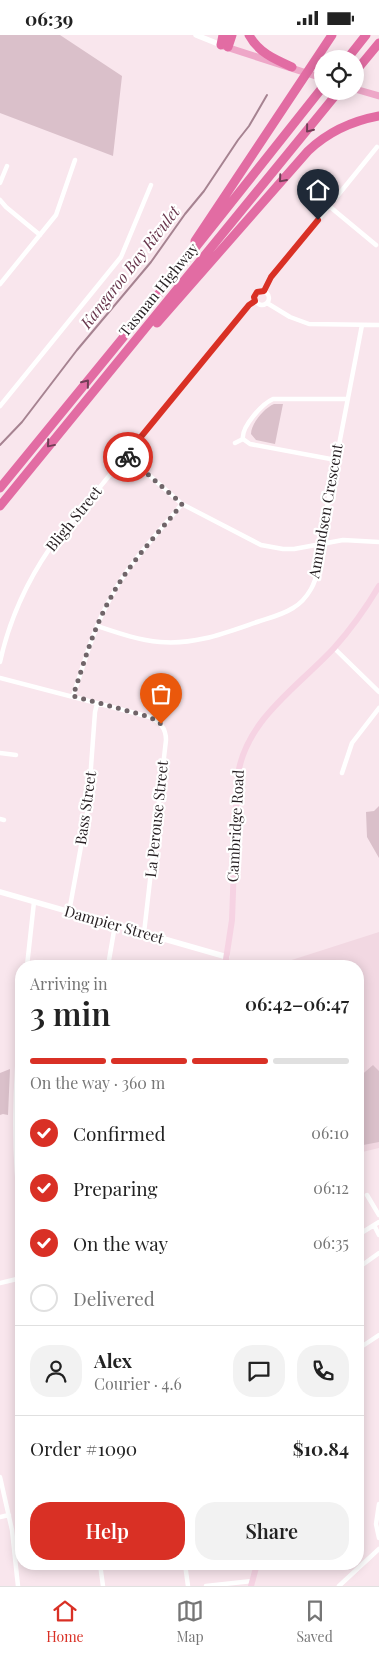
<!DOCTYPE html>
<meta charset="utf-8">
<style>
body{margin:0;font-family:"Playfair Display",serif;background:#f2f2f2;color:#222;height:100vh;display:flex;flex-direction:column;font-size:19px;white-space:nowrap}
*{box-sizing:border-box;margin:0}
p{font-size:16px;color:#767676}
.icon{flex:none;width:28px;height:28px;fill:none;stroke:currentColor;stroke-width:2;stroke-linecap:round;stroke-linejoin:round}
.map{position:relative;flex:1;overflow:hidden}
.sheet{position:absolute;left:15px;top:925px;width:349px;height:610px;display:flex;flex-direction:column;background:#fff;border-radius:20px;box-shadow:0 2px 12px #0003}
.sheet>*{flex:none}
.controls{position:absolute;left:314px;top:15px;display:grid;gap:10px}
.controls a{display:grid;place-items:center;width:50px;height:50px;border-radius:50%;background:#fff;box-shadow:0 2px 12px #0003;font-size:25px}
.pin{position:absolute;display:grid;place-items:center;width:42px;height:42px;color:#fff;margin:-51px -21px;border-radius:50% 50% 50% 0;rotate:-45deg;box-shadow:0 0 5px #0007}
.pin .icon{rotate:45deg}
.courier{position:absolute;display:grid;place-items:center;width:50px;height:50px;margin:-25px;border:4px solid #d93025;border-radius:50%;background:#fff;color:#222;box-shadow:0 1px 6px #0007}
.headline em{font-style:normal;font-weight:600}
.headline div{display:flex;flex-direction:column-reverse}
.headline{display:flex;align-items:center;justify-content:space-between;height:85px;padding:0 15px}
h1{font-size:32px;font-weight:600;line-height:38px}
.bar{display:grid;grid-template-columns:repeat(4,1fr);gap:8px 5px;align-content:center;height:60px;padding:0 15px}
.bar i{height:6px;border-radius:4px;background:#e0e0e0}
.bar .selected{background:#d93025}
.bar p{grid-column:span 4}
.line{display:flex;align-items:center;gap:12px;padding:0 15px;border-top:1px solid #e0e0e0}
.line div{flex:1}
.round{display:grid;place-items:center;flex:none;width:52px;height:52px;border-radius:20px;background:#f2f2f2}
ol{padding:0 15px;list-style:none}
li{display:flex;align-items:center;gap:15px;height:55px}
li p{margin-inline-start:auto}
li .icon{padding:5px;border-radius:50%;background:#d93025;color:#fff;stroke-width:4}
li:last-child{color:#767676}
li i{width:28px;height:28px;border:2px solid #e0e0e0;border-radius:50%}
.button{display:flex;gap:10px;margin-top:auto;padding:10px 15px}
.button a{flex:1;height:58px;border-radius:20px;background:#d93025;color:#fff;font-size:20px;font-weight:600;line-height:58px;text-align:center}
.button a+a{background:#f2f2f2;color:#222}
.status{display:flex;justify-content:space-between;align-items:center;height:35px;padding:0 25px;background:#fff;direction:ltr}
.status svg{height:14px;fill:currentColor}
.tab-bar{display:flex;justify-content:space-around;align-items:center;height:70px;border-top:1px solid #e0e0e0;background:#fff;font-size:14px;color:#767676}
.tab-bar a{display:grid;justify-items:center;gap:2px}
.tab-bar .selected{color:#d93025}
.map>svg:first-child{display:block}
.built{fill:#f2d8e2}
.green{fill:#dac0ca}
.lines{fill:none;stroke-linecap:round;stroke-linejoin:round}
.stream{stroke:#a68391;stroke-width:2}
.minor{stroke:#fff;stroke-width:4.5}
.tertiary{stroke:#fff;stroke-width:5.5}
.secondary{stroke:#f6d3e3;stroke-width:6}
.primary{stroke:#eea7c8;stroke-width:7}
.motorway{stroke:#e26ca3;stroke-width:9}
.oneway{stroke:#713e56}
.done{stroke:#706569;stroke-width:5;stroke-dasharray:0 9}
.route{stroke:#d93025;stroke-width:6}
.labels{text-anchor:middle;stroke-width:4.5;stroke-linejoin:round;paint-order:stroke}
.street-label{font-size:15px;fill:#261f22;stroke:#fff}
.water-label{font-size:16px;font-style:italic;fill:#68364c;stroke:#fff}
</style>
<div class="status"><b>06:39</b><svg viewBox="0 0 49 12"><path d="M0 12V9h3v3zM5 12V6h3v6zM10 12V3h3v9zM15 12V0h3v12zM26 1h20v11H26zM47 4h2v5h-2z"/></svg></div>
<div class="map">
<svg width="379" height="1551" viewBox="0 0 379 1551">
<rect width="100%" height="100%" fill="#f9e6ed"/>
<path class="built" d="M379 897V1113L358 1118V931H273Z"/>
<path class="green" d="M0 0H60L122 41 113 121 0 78Z
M274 369H283L275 409 256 405 251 399C251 389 264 373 274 369Z
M379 771V823L367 802 366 777 374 776Z
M373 1030 379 1036V1107L358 1111V1043Z
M10 1034 8 1080 3 1079 0 1080V1038Z"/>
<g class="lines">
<path class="stream" d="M0 410 22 387 77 315 151 227 185 179 204 156 238 105 249 91 267 60"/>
<path class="minor" d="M0 148 7 131
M0 165 6 172 40 200
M329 171 376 210
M0 249 56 180 75 125
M255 263a7 7 0 1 1 14 0a7 7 0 1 1-14 0Z
M264 256 271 243 377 112
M267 268 290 282 309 289 379 290
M0 371 121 222 151 150
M235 408 243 404
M126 420 182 469 261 510 283 514H294L343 505 379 507
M336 425 250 409 243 404C241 392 262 369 273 364H348
M97 591C118 598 138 605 160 607 195 610 225 598 257 587 269 583 282 580 293 573 300 569 307 561 311 554 319 540 319 524 320 509L362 290
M334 613 379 657
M0 627C9 586 26 548 50 513L249 270 255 266
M0 643 150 682C160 687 166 693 166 705L144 898
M73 661C84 629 93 594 110 564 128 529 157 499 182 469
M0 718 16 720
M342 738 352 708 379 673
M0 784 4 785
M69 877 88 773 95 677 97 669
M27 931 34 867
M108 931 115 890
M21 982C15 1047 12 1113 21 1179
M367 1160 379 1180
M374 1190 379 1200
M358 1200 379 1187
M358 1233 379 1218
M0 1248 21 1243
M358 1314 379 1300
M0 1442 12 1495 18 1551
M379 1469 376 1489 379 1503
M0 1482 9 1480
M100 1529 103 1551
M185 1529 188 1551
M206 1551 252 1546
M339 1551 379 1514"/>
<path class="tertiary" d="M196 0 221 10
M0 857 227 922"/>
<path class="secondary" d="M225 931 232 885 237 746C243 686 296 654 334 613 351 594 366 573 379 551
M251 1551 257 1529"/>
<path class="primary" d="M223 11 322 43
M355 54 379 61"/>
<path class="motorway" d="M249 0C258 17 274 24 292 32
M221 10 223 0
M228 12 232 0
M347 24 366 0
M355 37 379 8
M195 206 332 0
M157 288 308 116C328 97 352 86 379 81
M0 453 153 266 322 53
M0 471 339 56"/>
</g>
<defs><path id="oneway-chevron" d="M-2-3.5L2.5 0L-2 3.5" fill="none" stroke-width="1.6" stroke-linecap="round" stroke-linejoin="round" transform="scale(1.25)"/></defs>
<g class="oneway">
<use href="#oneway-chevron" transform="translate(309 94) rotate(129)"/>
<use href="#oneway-chevron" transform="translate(282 144) rotate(131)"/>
<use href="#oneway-chevron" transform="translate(86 348) rotate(-51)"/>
<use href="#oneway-chevron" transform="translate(50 409) rotate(130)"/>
</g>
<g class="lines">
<path class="done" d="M128 422 182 469C157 500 128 529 110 564 93 594 84 628 73 661L150 682 161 689"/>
<path class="route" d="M128 422 126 420 249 270 255 266 254 262 257 257 264 256 271 242 318 185"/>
</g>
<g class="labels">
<g class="street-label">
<text transform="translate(159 255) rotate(-51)" y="5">Tasman Highway</text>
<text transform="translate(326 476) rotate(-80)" y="5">Amundsen Crescent</text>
<text transform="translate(74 484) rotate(-51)" y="5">Bligh Street</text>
<text transform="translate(86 773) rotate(-82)" y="5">Bass Street</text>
<text transform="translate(157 784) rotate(-84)" y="5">La Perouse Street</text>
<text transform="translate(236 791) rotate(-87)" y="5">Cambridge Road</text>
<text transform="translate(114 890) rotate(16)" y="5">Dampier Street</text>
</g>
<g class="water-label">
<text transform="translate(130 232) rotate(-52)" y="6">Kangaroo Bay Rivulet</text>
</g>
</g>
</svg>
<div class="controls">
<a><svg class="icon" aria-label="locate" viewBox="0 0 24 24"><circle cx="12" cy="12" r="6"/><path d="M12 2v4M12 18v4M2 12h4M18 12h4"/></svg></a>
</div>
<div class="pin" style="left:161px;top:689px;background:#ea580c"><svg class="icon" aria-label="bag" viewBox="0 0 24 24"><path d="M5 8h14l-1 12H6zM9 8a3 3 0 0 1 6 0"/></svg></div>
<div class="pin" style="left:318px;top:185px;background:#1f2937"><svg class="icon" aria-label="home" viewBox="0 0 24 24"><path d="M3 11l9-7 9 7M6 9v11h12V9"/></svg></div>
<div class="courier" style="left:128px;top:422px"><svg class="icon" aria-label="bike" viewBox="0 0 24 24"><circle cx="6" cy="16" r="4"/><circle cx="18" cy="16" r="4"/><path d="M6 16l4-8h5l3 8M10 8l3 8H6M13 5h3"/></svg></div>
<section class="sheet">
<div class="headline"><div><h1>3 min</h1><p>Arriving in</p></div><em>06:42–06:47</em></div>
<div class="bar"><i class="selected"></i><i class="selected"></i><i class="selected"></i><i></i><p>On the way · 360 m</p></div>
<ol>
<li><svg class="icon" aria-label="check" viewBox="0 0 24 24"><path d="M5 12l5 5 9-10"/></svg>Confirmed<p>06:10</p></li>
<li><svg class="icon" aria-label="check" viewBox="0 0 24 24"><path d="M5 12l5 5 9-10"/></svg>Preparing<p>06:12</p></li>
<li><svg class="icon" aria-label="check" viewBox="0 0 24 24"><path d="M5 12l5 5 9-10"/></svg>On the way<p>06:35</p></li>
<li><i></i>Delivered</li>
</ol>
<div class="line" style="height:90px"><a class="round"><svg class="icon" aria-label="person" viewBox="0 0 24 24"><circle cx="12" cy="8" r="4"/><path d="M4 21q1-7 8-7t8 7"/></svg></a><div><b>Alex</b><p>Courier · 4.6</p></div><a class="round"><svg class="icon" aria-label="chat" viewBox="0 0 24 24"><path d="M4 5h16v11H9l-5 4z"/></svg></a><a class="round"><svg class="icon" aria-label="phone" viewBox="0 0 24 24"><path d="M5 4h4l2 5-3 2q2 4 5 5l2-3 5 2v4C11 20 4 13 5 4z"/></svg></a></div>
<div class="line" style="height:65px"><div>Order #1090</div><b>$10.84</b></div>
<div class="button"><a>Help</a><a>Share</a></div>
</section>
</div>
<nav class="tab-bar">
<a class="selected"><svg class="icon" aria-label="home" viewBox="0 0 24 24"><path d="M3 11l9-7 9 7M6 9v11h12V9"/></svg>Home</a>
<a><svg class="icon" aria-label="map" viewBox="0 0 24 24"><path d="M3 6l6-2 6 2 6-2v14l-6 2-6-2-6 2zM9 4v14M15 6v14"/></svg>Map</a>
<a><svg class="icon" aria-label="saved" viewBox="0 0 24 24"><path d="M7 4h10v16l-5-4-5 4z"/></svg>Saved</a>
</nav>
